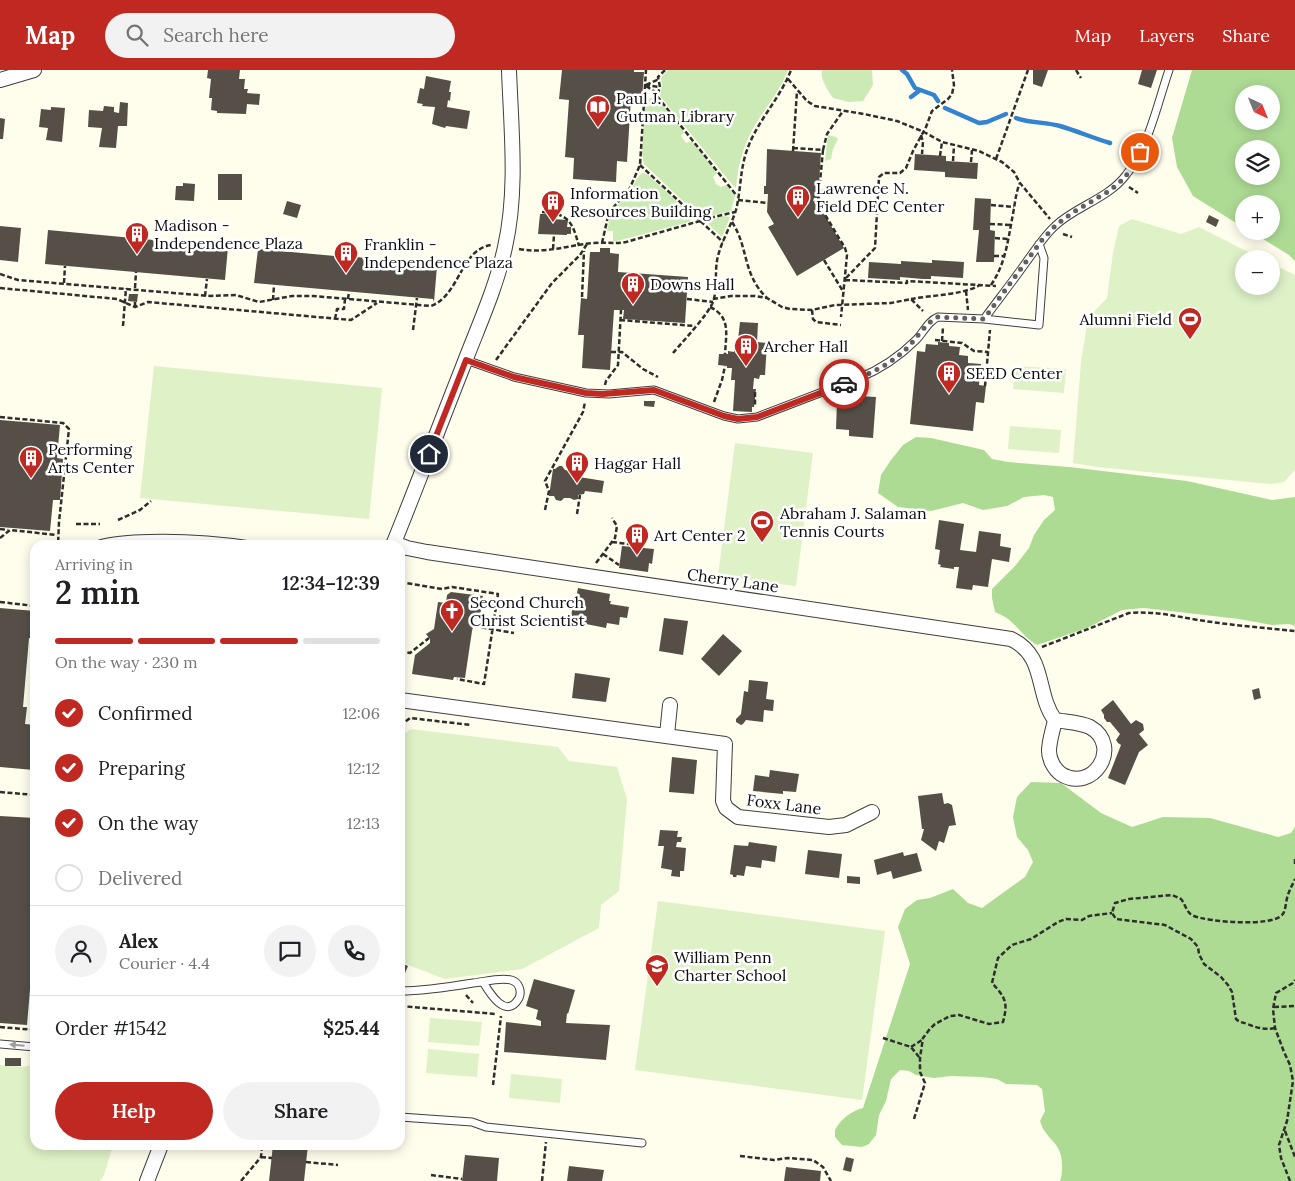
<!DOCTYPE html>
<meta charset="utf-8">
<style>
body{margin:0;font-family:Lora,serif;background:#f2f2f2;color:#202124;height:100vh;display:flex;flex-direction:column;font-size:19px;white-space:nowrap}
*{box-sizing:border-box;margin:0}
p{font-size:16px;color:#757577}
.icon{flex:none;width:28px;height:28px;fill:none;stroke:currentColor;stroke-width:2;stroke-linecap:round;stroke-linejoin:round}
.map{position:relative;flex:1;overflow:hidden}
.details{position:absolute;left:30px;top:470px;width:375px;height:610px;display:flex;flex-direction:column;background:#fff;border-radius:15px;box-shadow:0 2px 12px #0003}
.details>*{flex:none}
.needle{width:32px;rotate:137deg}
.buttons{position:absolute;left:1235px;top:15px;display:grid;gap:10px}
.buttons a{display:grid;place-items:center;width:45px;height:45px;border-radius:50%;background:#fff;box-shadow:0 2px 12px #0003;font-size:25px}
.pin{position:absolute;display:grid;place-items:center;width:42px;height:42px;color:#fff;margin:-21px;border:2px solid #fff;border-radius:50%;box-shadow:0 1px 5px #0007}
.courier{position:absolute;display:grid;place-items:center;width:50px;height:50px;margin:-25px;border:4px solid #bf2921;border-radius:50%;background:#fff;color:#222;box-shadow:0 1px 6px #0007}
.summary em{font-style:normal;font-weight:600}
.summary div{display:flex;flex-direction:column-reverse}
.summary{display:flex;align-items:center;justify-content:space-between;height:85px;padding:0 25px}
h1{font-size:32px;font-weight:600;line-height:38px}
.bar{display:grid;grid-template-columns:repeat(4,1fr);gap:8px 5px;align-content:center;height:60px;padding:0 25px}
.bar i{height:6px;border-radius:4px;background:#e0e0e0}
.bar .active{background:#bf2921}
.bar p{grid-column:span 4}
.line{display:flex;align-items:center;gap:12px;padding:0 25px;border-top:1px solid #e0e0e0}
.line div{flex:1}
.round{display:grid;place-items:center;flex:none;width:52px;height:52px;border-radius:26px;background:#f2f2f2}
ol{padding:0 25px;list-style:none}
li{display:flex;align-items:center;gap:15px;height:55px}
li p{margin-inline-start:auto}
li .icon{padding:5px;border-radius:50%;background:#bf2921;color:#fff;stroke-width:4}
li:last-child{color:#757577}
li i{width:28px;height:28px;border:2px solid #e0e0e0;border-radius:50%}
.primary-button{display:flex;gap:10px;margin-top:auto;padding:10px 25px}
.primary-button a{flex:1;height:58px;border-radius:30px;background:#bf2921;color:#fff;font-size:20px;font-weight:600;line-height:58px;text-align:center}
.primary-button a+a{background:#f2f2f2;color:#202124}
header{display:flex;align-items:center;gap:30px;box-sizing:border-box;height:70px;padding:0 25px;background:#bf2921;color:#fff}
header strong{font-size:24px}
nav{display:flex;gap:28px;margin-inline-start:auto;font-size:18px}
.search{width:350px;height:45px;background:#f2f2f2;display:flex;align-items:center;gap:12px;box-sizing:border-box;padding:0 18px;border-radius:28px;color:#757577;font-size:19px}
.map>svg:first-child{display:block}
.green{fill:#cbeab5}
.forest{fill:#addb94;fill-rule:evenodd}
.pitch{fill:#def1c7}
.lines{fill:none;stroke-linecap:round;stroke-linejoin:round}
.stream{stroke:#3483d0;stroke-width:4.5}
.building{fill:#554f48}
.service-casing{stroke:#3f3f3f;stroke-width:9}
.minor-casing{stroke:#3f3f3f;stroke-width:16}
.path{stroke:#2e2e2e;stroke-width:2.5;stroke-dasharray:5 2.5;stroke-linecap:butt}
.service{stroke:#fff;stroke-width:7}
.minor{stroke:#fff;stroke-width:14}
.oneway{fill:#9e9e9e}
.done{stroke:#61605a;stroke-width:5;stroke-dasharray:0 9}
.route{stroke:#bf2921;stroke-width:6}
.labels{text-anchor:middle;stroke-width:5;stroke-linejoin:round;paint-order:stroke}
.poi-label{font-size:16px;fill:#0c0c0c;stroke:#fff;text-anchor:start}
.street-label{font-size:16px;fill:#0c0c0c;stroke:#fff}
</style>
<header>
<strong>Map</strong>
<div class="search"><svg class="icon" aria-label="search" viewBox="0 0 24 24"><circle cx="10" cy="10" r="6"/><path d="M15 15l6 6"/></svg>Search here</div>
<nav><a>Map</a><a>Layers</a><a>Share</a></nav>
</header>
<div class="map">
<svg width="1295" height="1111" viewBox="0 0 1295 1111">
<rect width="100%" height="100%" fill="#fffdec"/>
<path class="green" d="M668 0H788C781 18 770 32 760 47 745 69 738 92 736 118L731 113 660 26 662 15 661 8Z
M822 0H872L873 15 863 31 849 32 833 28C828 20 820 10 822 0Z
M647 28 658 29 684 62 681 66 686 73 692 71 717 103 713 107 716 114 721 117 726 115 735 126 731 141 701 148 644 94 642 83 645 29Z
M828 65 836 67 838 69 833 79 831 89 825 91Z
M642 103 647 104 669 124 690 144 691 150 689 152 613 172V161H607L611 143 630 122 638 107Z
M724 146 730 147 722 167 706 152Z"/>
<path class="forest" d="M1192 0H1295V191L1289 185 1250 161H1271V134H1244V158L1193 126 1177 97 1172 68ZM1244 24H1271V51H1244ZM1244 79H1271V106H1244Z
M916 367 931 368 984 380 992 389 1008 392 1069 397 1187 411 1272 430 1295 427V556L1289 554 1272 555 1239 549 1144 538 1122 540 1087 558 1037 575C1020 565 1016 550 995 542L992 528V519L1015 496 1029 478 1034 465 1044 450 1055 440 1053 427 1044 425 1024 427 1007 436 983 440 963 433 931 441 898 437 878 423 881 405 891 390 903 375Z
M1031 712 1061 713 1101 743 1132 757 1163 747 1210 748 1278 767 1291 763 1295 757V1111H1060C1062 1106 1062 1101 1062 1095 1062 1071 1046 1071 1040 1051L1045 1041 1042 1019 1037 1015 1006 1014 997 1009 982 1007 951 1006 934 1008 916 1005 909 1001 900 1000 891 1009 886 1031 879 1045 876 1065 869 1074 862 1077 842 1075 835 1067V1060C841 1049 851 1041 863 1038L910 894 898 857 905 839 917 830 930 828 953 819 968 833 982 838 1025 807 1033 792 1028 780 1017 767 1013 747 1017 727Z"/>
<path class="pitch" d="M1132 149 1181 164 1199 157 1262 189H1244V216H1271V193L1295 205V400L1284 412 1270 414 1097 397 1073 393 1081 292 1088 248 1107 228 1113 183 1119 156Z
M154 296 382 318 369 449 140 428Z
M1015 296 1066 299 1064 323 1013 319Z
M1010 356 1061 360 1059 383 1008 379Z
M735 373 813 383 796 516 718 506Z
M411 659 558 677 569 691 617 697 627 729 619 821 601 835 599 858 522 899 445 909 400 892V667Z
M658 831 885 861 862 1030 635 1000Z
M430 948 482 952 479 976 428 972Z
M428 979 479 984 477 1007 426 1003Z
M0 995 22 997 35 995V1075H113L104 1105 100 1111H0Z
M511 1004 562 1009 560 1033 509 1028Z"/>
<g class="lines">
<path class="stream" d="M902 0 907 4 915 18 934 25 938 31
M911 27 919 21
M945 38 979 53 987 52 1006 44
M1016 48C1030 53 1045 52 1060 56 1077 61 1093 68 1110 73"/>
</g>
<path class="building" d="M208 0H240L239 9H245L244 19H248L247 23 260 24 259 35 247 34 246 44 217 43V41L211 40 212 28H209L211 9 207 8Z
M562 0H634V2H644L642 29 631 28 627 92 617 91 616 112 573 109 574 88 565 87 569 30 559 29Z
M1033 0H1048L1042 17 1033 14Z
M1142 0H1157L1151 18 1138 14Z
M426 6 451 11 449 22H451L450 31 448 30 447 37 470 41 467 59 446 56 445 58 432 54 435 37 422 36 423 34 417 33 420 18 424 19Z
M120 32 128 33 127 56H118L116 78 99 77 102 58 88 57 89 40 103 41 104 36 114 37V42L119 43Z
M51 37 65 38 62 72 46 70 48 58 39 57 41 39 51 40Z
M0 48 5 49 3 69H0Z
M767 79 821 83 818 128H814L813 131 816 130 844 178 797 206 768 157 774 154 767 142 768 124H764V116H766Z
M915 84 946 86V91L978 93 977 109 945 107V102L914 100Z
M218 104H242V130H218Z
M183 113 195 114 194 131 175 130 176 116H183Z
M975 128 991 129 990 160 995 161 994 192H976L979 160H973Z
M287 131 301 135 297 148 283 144Z
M540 144H552V149L568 150 567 157H571V164H567V165L538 164Z
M1209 145 1219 150 1216 157 1206 152Z
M0 156 21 158 18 192 0 190Z
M48 160 228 177 225 210 45 194Z
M600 178H610V183L619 184 618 202 688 207 685 253 623 249 624 240H614L610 300 582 298 584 265H578L581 228 587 229 590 182H600Z
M258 179 357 188V187L437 196 434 232 433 229 254 213Z
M932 190 964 192 963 208 931 206V209H923L900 207V210L868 208 869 192 901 194V191L932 193Z
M129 224H138L137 232 128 231Z
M740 252 758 253 757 272 767 273 765 305H760L759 309 754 308 753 319H756L754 337H752V342L733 341 735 310H731L732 298H727V296L718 295 719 284H728V281L734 282 735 270H738Z
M938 272 949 273V276L960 277 959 285 968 286V293L981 294 979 315 986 316 984 333 976 332 973 361 910 354 917 281 925 282 926 274 938 275Z
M840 325 876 327 873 368 849 366V360L836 359 837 331 839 332Z
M644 331H655L654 337 644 336Z
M0 350 60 355 57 388 63 389 60 430H53L50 461 0 457Z
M559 396H562L565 400 580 402 579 407 604 411 602 423 585 421 584 424 578 425V429L574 430 570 428H564L561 431 556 430 554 426H549L553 399H555Z
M939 450 964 454 960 480 976 482 979 461 1001 464 1000 476 1011 478 1009 492 992 489 988 517 973 515 972 520 956 518 959 497H954V499L940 497 941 495 938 494 940 480 935 479Z
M622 476 654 479 652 494 649 493 648 502 619 498Z
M578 518 610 524 609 531H611L610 534 629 537 627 548 620 547 619 555 607 553 606 558 581 553 582 549 571 547 574 528H576Z
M451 522 483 526 480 546 475 549 472 561 465 608 454 607 453 610 412 604 415 585 430 573V569L426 564 434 559 438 532 446 533 447 525Z
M0 538 35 541V568H29L23 637H27L25 654 35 655 34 700 0 697Z
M664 548 688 551 683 585 659 581Z
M723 564 742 581 719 606 701 589Z
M575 603 610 608 606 632 572 628Z
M749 610 768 612 766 629 774 630 773 641 764 640 763 652 746 650 743 654 741 655 736 652V649L741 644 744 621 748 622Z
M1259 618 1261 628 1254 630 1252 620Z
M1113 630 1131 654 1136 650 1143 654 1144 660 1139 664 1148 675 1139 682 1125 715 1108 708 1121 675 1118 673 1116 670 1120 664 1110 652H1107L1104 648V645L1101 640Z
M672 687 697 690 694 724 669 722Z
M770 700 799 704 796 722 783 721V724L753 721 755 705 769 707Z
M942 723 944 734 948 733 952 735 956 755 949 756 944 773 939 771 936 781 921 770 924 759H922L918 726Z
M0 746 35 748V896H32L27 955 0 953Z
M660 760 678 761 677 767H682L681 772H677L676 777 686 778 684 801H680V807L671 806 672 800 661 798 664 776H658Z
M749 772 777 776 775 792 762 790 761 798 746 796 744 806 737 805 736 807H733V805L730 804 734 775 748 776Z
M808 780 842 784 839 808 805 804Z
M903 782 904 786 917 783 922 801 893 809 891 801 877 805 874 790Z
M847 806 860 807V814L847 813Z
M400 893 408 896 400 915Z
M534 909 575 920 568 944 567 943 566 953 610 955 606 990 504 982 506 952 541 956V951L536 949 538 940 526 936Z
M5 988H21V996H5Z
M273 1075H308L304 1111H269Z
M465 1085 499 1088 497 1111H462Z
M846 1087 854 1089 851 1102 843 1100Z
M569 1096 604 1100 602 1111H567Z
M786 1097 821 1101 820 1111H784Z"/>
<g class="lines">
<g class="service-casing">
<path id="service" d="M984 249 1039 255 1044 188 1039 174
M466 290 514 307 586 323 609 324 654 320 724 346 738 349 757 347 859 308C881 299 899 287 916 270 923 263 928 251 938 247L984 249C998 230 1013 211 1027 191 1036 179 1044 166 1055 156 1076 136 1108 129 1126 105 1149 76 1157 35 1169 0
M97 475C109 470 121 470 134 469 173 467 212 469 250 475
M400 921C425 921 449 917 473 913 484 912 500 907 511 910 519 912 522 921 519 928 506 951 489 922 483 912
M0 974 35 977
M400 1047 472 1052 486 1057 642 1073"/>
</g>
<g class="minor-casing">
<path id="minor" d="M0 10 34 0
M394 473 407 478 427 482 1011 569C1047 586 1035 623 1055 650 1066 652 1080 652 1090 657 1123 676 1093 724 1061 704 1054 699 1049 689 1049 681 1049 671 1053 660 1055 650
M393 475C417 416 439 357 462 299 477 259 496 219 505 177 518 120 511 58 509 0
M400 630 725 674 723 731 726 738 738 747 829 757 846 755 872 742
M667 665 670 635
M147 1111 161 1075"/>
</g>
<path class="path" d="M665 0 658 7 660 17 657 26 737 126
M1076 0 1081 8
M788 9 807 31 815 36 864 44 897 51 924 62 942 72 979 81 1002 92 1014 102 1020 113 1050 149
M645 15 659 17
M646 15 659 9
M646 16 658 24
M921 65 923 72 922 84
M793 78 823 80 827 64 843 41
M823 80 818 133 845 178 847 185 841 247
M793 81 797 21
M940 86 942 72
M996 89 1028 0
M953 91 954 76
M971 92 972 80
M640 95 723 172
M1129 117 1138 123
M819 120 878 122
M738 130 768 133
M991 135 1014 137
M542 142C569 144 572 151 579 176
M732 152C749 178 742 204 767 228
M990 154 1011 155
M1063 164 1072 167
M995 168 1008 169
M602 173 609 142 629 120 640 95 646 0
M519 179C547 184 568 175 594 173 605 172 615 174 626 172L714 147 735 142
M553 179 554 165
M994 186H1005
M824 190 844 223
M0 204 18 210 210 226 236 225 259 232 292 226H313L431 236C460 225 460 180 491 175
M846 208 875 178 879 107 884 103H900L906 98 913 81 926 57 932 41 948 29 952 24 954 15 952 0
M845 210 907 213V211L996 216
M64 213 65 196
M991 215C1006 193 1008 169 1013 144 1015 133 1016 122 1020 113
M0 218 117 229 135 237 148 232 351 250 377 233
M135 218 136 202
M966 221 968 240
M205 226 207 209
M582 227 584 181
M348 229 349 222
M687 229 713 232
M713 229 731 226H755L767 228 782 237 790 239 812 240 835 235 891 233 911 229 923 241
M911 229C932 225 963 225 980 215
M273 230 274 215
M135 237V232
M710 237C731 247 726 264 725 284
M812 240 813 249 816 252 841 255
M335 249 337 239H344L345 229
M620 250 695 256
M123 256 126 218
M413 260 417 228
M935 270 962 273 974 281 988 282
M942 271 943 257
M611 282H622L643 299 658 307
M673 283C684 270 707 246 713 232 718 217 714 201 718 186 722 170 731 156 736 140 741 120 740 99 747 80 757 51 780 29 791 0
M496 290 552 213 580 185 587 174
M605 315 606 311 618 295 621 240
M985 316 990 260
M755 322V337
M714 332 722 310 725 296
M0 347 63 353 69 359 59 452 58 475
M545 440 549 421 545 411 583 342 585 332
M577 444 580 425
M118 450 140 440 151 431
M76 454H100
M0 459 8 460
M0 468 10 460 57 465
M612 472 637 475
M603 484 619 495
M596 493 615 468 617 456 612 448
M400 512 442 519 452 517 498 524 484 614 457 609
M0 532 35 536
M474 556 514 563
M1042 577 1129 543C1154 541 1175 546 1198 550 1230 555 1263 558 1295 561
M400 581 410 583 429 568
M400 656 410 648 471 655
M0 722 35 725
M1295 789V794
M466 925 473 933
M400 936 496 944
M1274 937 1295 936
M0 957 35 960
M1275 958C1264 960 1258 958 1247 954 1243 952 1240 953 1236 949L1232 922 1228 915 1221 907 1204 894 1199 884 1198 877 1191 869 1165 855 1116 849 1112 843 1115 833 1129 829 1172 825 1181 829C1186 835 1186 843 1194 846 1209 852 1271 857 1282 845 1285 842 1285 838 1286 834 1287 824 1291 818 1295 809
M31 960 35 919
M883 968 911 977 919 987
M911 977 922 970
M493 1015 501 946
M914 1049 925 1013 920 1002V988L923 968 929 960 935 954 950 946 959 945 989 954 1003 952C1008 933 1006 928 992 913L998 888 1012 875 1031 869 1058 852 1066 849 1082 850 1089 846 1112 843
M1285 1061 1295 1087
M740 1086 774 1090 788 1088 813 1090 823 1097 831 1111
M261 1087 272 1088
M306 1092 338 1095
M431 1105 462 1109
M241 1111 261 1087 262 1075
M542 1111 546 1072
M1290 1111 1281 1088 1279 1075 1287 1051 1293 1011 1290 995 1284 982 1275 958 1273 939 1276 923 1293 913 1295 910"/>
<use href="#service" class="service"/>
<use href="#minor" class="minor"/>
</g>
<defs><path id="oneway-solid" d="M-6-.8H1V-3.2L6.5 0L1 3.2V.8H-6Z" transform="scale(1.25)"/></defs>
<use class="oneway" href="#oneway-solid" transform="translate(17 975) rotate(-175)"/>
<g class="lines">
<path class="done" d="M844 314C866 305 887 297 905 280 915 271 926 252 938 247L984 249 1042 170 1056 155 1072 143 1109 121 1119 113 1126 106 1140 82"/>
<path class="route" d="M429 384 466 290 514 307 586 323 603 324 654 320 724 346 738 349 757 347 844 314"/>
</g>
<defs>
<g id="library-pin" transform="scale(1.25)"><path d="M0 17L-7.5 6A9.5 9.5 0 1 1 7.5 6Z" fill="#bf2921" stroke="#fff"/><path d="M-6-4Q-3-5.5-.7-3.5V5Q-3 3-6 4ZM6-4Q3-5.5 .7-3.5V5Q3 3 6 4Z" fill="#fff"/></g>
<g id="building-pin" transform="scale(1.25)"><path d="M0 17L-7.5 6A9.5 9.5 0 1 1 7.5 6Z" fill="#bf2921" stroke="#fff"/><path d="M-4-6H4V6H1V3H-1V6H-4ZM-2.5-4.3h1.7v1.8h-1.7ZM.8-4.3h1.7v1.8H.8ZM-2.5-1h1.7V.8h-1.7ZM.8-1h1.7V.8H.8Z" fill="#fff"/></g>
<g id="stadium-pin" transform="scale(1.25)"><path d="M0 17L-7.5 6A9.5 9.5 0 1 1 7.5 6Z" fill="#bf2921" stroke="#fff"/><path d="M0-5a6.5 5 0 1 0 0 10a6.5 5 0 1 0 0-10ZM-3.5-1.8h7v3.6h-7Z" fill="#fff"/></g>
<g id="church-pin" transform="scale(1.25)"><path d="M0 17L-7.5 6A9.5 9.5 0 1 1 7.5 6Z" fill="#bf2921" stroke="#fff"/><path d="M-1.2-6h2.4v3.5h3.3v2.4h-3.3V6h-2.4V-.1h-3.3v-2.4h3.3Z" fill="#fff"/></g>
<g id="school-pin" transform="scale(1.25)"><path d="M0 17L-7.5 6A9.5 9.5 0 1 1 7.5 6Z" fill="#bf2921" stroke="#fff"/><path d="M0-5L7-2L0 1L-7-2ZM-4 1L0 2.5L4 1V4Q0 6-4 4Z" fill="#fff"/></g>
</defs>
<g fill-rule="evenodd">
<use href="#library-pin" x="598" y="37"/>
<use href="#building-pin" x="798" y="127"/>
<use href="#building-pin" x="553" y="132"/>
<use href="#building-pin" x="137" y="164"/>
<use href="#building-pin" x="346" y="183"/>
<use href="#building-pin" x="633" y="214"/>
<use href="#stadium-pin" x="1190" y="249"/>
<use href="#building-pin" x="746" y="276"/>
<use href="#building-pin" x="949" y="303"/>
<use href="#building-pin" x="31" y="388"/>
<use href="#building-pin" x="577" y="393"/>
<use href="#stadium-pin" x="762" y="452"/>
<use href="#building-pin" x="637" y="465"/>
<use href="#church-pin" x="452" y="541"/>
<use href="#school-pin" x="657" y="896"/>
</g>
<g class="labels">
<g class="poi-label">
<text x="616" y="34">Paul J.<tspan x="616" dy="18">Gutman Library</tspan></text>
<text x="816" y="124">Lawrence N.<tspan x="816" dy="18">Field DEC Center</tspan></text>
<text x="570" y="129">Information<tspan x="570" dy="18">Resources Building</tspan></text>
<text x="154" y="161">Madison -<tspan x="154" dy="18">Independence Plaza</tspan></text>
<text x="364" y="180">Franklin -<tspan x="364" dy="18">Independence Plaza</tspan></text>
<text x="650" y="220">Downs Hall</text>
<text x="1172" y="255" text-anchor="end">Alumni Field</text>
<text x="764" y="282">Archer Hall</text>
<text x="966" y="309">SEED Center</text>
<text x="48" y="385">Performing<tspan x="48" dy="18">Arts Center</tspan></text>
<text x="594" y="399">Haggar Hall</text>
<text x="780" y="449">Abraham J. Salaman<tspan x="780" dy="18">Tennis Courts</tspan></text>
<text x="654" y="471">Art Center 2</text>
<text x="470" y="538">Second Church<tspan x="470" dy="18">Christ Scientist</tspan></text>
<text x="674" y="893">William Penn<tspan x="674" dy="18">Charter School</tspan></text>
</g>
<g class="street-label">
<text transform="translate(733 510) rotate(8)" y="6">Cherry Lane</text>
<text transform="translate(784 734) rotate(7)" y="6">Foxx Lane</text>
</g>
</g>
</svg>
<div class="buttons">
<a><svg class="needle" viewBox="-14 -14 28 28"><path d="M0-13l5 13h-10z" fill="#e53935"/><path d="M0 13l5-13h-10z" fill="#757577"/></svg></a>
<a><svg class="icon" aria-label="layers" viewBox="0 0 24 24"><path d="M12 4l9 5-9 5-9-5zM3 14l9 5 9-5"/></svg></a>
<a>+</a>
<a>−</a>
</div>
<div class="pin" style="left:1140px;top:82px;background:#ea580c"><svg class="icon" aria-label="bag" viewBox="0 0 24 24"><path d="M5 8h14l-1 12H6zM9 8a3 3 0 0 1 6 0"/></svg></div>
<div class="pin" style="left:429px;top:384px;background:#1f2937"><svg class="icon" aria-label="home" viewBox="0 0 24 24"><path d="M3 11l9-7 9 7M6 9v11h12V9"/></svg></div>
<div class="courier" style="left:844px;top:314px"><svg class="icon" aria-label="car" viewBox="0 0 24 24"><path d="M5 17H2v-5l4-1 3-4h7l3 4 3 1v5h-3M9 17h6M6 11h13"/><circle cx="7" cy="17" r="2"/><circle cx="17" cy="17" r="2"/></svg></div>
<section class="details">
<div class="summary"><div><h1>2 min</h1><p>Arriving in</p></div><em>12:34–12:39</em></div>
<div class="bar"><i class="active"></i><i class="active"></i><i class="active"></i><i></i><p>On the way · 230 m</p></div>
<ol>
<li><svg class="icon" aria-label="check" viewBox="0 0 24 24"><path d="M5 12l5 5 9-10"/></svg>Confirmed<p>12:06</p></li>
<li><svg class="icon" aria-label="check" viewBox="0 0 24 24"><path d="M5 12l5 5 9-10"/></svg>Preparing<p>12:12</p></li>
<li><svg class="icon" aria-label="check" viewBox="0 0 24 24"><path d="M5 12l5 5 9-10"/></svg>On the way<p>12:13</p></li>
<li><i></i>Delivered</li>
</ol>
<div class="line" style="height:90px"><a class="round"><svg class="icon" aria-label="person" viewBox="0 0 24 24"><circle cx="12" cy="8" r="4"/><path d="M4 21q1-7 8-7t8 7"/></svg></a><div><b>Alex</b><p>Courier · 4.4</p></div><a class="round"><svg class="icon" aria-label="chat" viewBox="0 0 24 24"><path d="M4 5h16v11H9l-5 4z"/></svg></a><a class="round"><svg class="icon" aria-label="phone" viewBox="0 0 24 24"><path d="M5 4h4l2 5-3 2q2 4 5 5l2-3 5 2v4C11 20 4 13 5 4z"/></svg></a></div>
<div class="line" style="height:65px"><div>Order #1542</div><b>$25.44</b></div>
<div class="primary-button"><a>Help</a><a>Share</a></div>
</section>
</div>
